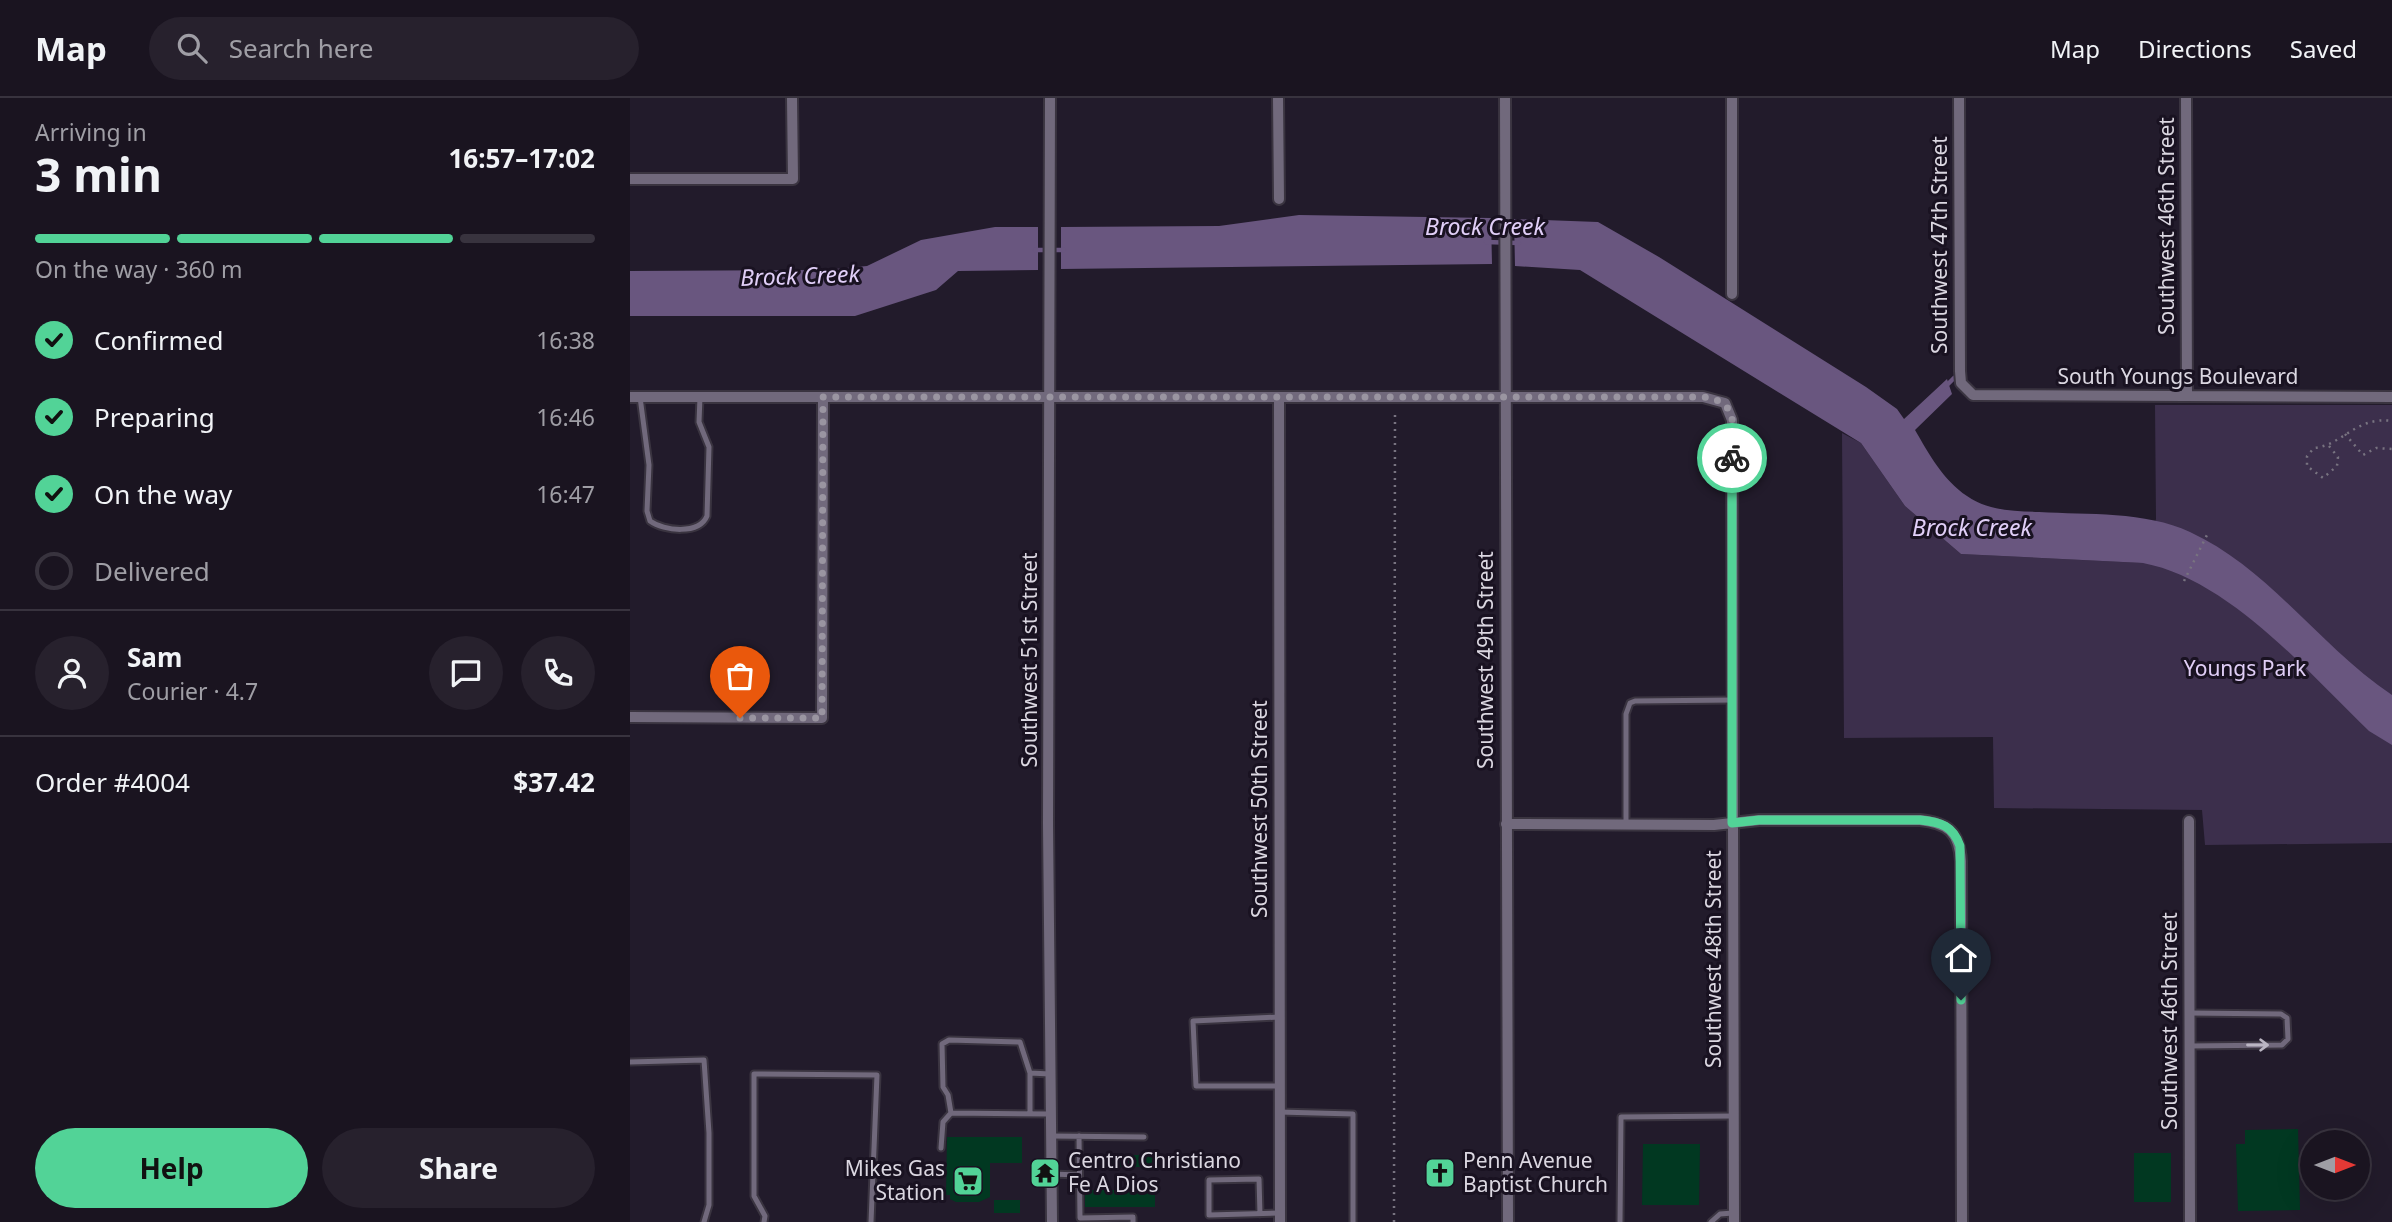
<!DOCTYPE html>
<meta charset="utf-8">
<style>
body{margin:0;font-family:"Noto Sans",sans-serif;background:#27212d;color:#f1f3f6;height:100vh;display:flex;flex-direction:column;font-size:26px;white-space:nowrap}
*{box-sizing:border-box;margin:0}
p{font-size:23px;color:#9f9ea5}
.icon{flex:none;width:38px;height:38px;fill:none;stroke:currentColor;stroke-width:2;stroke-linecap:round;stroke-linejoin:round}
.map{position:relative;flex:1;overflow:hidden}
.sheet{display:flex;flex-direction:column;background:#1a1420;width:630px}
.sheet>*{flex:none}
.needle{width:46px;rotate:90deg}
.tools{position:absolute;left:1670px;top:1032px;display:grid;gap:14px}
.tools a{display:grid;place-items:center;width:70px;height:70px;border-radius:50%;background:#1a1420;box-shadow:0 7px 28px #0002,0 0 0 2px #38333e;font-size:35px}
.pin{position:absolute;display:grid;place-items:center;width:60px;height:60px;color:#fff;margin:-72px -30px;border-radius:50% 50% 50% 0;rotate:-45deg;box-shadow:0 0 7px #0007}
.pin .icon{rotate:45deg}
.courier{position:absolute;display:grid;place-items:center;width:70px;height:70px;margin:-35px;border:5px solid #52d397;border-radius:50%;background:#fff;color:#222;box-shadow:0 2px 9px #0007}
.summary em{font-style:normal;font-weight:700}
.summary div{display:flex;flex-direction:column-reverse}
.summary{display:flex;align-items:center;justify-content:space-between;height:119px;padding:0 35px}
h1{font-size:46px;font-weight:700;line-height:52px}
.bar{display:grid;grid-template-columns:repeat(4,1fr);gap:10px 7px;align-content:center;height:84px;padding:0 35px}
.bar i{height:9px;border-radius:5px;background:#38333e}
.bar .active{background:#52d397}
.bar p{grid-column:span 4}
.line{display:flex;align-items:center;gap:18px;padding:0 35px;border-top:2px solid #38333e}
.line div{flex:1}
.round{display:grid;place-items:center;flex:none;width:74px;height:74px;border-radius:37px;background:#27212d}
ol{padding:0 35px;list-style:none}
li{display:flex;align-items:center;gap:21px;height:77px}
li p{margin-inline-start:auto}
li .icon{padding:7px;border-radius:50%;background:#52d397;color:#111;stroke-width:4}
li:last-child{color:#9f9ea5}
li i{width:38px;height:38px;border:4px solid #38333e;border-radius:50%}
.primary-button{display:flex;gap:14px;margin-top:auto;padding:14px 35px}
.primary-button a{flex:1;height:80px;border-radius:42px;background:#52d397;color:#111;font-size:28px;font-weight:700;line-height:80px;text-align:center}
.primary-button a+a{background:#27212d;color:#f1f3f6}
header{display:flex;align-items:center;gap:42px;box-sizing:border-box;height:98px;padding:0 35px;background:#1a1420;border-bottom:2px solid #38333e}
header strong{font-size:33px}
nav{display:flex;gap:38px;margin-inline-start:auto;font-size:24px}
.search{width:490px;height:63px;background:#27212d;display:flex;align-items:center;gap:18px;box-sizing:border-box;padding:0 24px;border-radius:38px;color:#9f9ea5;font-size:26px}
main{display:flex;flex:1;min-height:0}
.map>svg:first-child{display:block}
.green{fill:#3c2f4c}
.water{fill:#69567f}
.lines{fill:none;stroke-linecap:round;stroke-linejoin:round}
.stream{stroke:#69567f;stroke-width:4.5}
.building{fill:#013821}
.lane-casing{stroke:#3a3440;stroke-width:9}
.street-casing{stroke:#3a3440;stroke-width:14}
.path{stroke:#787380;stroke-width:2.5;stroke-dasharray:2 5;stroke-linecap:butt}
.lane{stroke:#71697c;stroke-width:5}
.street{stroke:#71697c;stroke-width:10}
.oneway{stroke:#bbb6c3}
.done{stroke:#9a95a1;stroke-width:7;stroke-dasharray:0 12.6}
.route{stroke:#52d397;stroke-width:9}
.labels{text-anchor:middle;stroke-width:6;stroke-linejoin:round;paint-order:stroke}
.street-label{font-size:21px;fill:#dbd7e1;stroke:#191221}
.park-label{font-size:21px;fill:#e0cef6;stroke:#191221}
.poi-label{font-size:21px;fill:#dbd7e1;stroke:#191221;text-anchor:start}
.water-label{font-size:23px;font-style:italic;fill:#e1cff8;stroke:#191221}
</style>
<header>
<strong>Map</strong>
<div class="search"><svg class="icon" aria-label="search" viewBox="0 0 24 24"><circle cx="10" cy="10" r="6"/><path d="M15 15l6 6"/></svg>Search here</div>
<nav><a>Map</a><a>Directions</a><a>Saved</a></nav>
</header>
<main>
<section class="sheet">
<div class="summary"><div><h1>3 min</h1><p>Arriving in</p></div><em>16:57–17:02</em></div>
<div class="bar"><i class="active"></i><i class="active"></i><i class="active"></i><i></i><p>On the way · 360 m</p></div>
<ol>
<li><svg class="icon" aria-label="check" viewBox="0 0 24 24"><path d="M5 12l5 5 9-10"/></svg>Confirmed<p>16:38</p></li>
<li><svg class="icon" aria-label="check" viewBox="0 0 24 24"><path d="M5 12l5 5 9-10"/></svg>Preparing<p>16:46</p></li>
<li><svg class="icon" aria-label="check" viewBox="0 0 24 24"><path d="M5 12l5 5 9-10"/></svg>On the way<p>16:47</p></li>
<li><i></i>Delivered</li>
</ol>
<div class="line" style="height:126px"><a class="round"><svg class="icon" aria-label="person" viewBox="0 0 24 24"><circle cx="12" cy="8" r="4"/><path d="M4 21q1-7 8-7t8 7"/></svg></a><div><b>Sam</b><p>Courier · 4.7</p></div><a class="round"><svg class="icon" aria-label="chat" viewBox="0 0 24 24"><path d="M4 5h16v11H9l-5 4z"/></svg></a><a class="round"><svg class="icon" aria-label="phone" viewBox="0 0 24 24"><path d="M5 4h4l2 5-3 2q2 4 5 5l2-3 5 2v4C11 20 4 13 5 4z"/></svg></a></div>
<div class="line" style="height:91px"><div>Order #4004</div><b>$37.42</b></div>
<div class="primary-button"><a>Help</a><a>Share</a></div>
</section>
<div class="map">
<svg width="1762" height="1124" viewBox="0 0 1762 1124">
<rect width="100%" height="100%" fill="#221b2b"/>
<path class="green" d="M1525 307H1762V745L1575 747 1572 712 1364 710 1363 639 1214 640 1212 335 1231 345 1275 408 1331 456 1513 465 1526 421Z"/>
<path class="water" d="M669 117 861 120 862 166 431 171V129L589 128Z
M884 121 968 124 1029 159 1236 289 1267 311 1274 321 1317 281 1322 296 1285 332C1299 356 1313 382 1337 398 1358 413 1384 413 1409 414 1458 417 1515 413 1560 434 1640 471 1690 549 1762 597V647L1739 633C1678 574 1598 481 1513 465L1331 456 1275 408 1231 345 950 172 885 168Z
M365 129H408V172L328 173 306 192 225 218H0V173L195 172 237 168 291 142Z"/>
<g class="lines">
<path class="stream" d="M856 144 889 145
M405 152H434
M1315 289 1324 280"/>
</g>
<path class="building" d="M1668 1031 1670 1112 1608 1113 1606 1046H1615V1032Z
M317 1039H392V1065H360V1099L349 1104H326L320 1101V1097H316Z
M1013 1046H1070L1069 1107H1012Z
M1504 1055H1541V1104H1504Z
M454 1057H526V1069H455Z
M455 1092H525V1109H455Z
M364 1102H390V1115H364Z"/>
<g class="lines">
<g class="lane-casing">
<path id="lane" d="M10 299 19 367 17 413 20 423C34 433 69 437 77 418L79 349 69 324 70 299
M996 727V616L1000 605 1005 603 1103 602
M1560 948 1652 947 1658 941 1657 920 1651 916 1560 915
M0 964 74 962 79 1035V1107L74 1124
M400 975 420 976
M649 988H566L563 923 649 919
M649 1014 723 1016V1124
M400 1016V975L390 944 319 942 312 946 313 989 318 997 321 1015 421 1016
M421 1038 514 1039
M449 1038 450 1120 503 1119V1124
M311 1050 313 1024 321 1015
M421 1076 449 1077
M630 1116 629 1081 579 1082V1117L650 1115
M134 1124 135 1118 124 1098V976L247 977 241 1124
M990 1124 991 1019 1103 1018
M1081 1124 1090 1116 1103 1115"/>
</g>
<g class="street-casing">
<path id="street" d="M420 0 418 726 422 1124
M648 0 649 101
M875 0 878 1124
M1102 0V196
M1329 0 1330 273 1331 285 1343 297 1762 299
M1556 0 1557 298
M0 81H163L162 0
M0 299H1073L1095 305 1102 322 1104 1124
M649 299 650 1124
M0 619 192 620 193 299
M1559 723 1560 1124
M876 726 1084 727 1129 722H1290C1318 725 1329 734 1331 763L1332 1124"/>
</g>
<path class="path" d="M1715 336 1733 357 1746 350 1762 351
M1699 348 1708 359 1707 368 1693 380 1677 368V358L1684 350C1713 347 1726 318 1762 323
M1554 483 1578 435
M764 1124 765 312"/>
<use href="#lane" class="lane"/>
<use href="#street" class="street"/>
</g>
<defs><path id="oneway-shaft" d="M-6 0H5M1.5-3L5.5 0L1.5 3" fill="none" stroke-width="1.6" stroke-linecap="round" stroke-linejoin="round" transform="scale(1.75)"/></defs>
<use class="oneway" href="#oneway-shaft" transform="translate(1628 947)"/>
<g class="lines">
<path class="done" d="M110 620H192L193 299H1073C1111 303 1102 330 1102 360"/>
<path class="route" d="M1102 360V725L1129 722H1290C1311 724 1323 728 1330 748L1331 902"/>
</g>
<defs>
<g id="temple-square" transform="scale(1.575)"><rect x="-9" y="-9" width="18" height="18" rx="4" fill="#52d397" stroke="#191221"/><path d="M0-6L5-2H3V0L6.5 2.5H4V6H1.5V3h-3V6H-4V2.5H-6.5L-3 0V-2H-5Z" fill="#111"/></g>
<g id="church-square" transform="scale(1.575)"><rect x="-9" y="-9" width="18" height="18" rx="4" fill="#52d397" stroke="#191221"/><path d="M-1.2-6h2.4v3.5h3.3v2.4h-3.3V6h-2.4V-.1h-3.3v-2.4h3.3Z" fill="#111"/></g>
<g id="supermarket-square" transform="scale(1.575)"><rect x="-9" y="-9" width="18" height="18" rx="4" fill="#52d397" stroke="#191221"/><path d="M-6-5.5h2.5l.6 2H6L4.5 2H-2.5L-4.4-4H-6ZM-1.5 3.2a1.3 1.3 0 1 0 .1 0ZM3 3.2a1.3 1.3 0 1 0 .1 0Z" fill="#111"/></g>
</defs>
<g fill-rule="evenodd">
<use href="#temple-square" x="415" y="1075"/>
<use href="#church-square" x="810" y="1075"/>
<use href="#supermarket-square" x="338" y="1083"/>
</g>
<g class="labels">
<g class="street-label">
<text transform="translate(1537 128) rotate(-90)" y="7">Southwest 46th Street</text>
<text transform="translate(1310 147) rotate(-90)" y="7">Southwest 47th Street</text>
<text x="1548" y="286">South Youngs Boulevard</text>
<text transform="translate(400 562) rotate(-90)" y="7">Southwest 51st Street</text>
<text transform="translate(856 562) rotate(-90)" y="7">Southwest 49th Street</text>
<text transform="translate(630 711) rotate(-90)" y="7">Southwest 50th Street</text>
<text transform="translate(1084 861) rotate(-90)" y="7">Southwest 48th Street</text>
<text transform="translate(1540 923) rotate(-90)" y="7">Southwest 46th Street</text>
</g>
<g class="park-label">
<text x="1615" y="578">Youngs Park</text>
</g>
<g class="poi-label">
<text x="438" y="1070">Centro Christiano<tspan x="438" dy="24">Fe A Dios</tspan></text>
<text x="833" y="1070">Penn Avenue<tspan x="833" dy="24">Baptist Church</tspan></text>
<text x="315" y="1078" text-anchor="end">Mikes Gas<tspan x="315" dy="24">Station</tspan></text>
</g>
<g class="water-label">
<text x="855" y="137">Brock Creek</text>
<text transform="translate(170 178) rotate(-2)" y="8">Brock Creek</text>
<text x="1342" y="438">Brock Creek</text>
</g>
</g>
</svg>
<div class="tools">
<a><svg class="needle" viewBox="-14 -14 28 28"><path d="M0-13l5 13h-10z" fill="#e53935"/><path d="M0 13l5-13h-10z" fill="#9f9ea5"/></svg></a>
</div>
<div class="pin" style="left:110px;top:620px;background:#ea580c"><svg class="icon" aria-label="bag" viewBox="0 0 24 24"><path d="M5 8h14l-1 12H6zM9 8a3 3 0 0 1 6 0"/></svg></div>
<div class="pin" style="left:1331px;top:902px;background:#1f2937"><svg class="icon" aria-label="home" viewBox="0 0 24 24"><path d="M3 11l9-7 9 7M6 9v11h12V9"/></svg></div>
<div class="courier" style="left:1102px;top:360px"><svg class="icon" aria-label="bike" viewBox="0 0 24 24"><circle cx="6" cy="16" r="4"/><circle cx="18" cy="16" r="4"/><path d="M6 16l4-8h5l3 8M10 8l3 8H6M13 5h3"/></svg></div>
</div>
</main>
